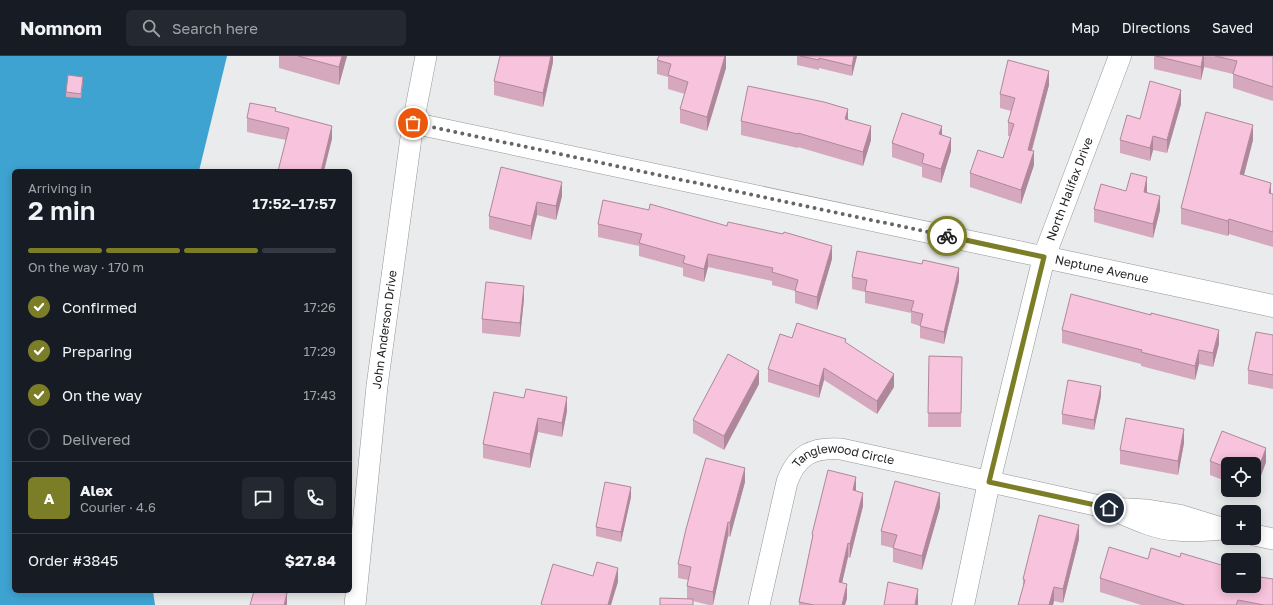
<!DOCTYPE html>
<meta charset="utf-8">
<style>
body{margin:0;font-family:"Golos Text",sans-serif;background:#242831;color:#f1f3f6;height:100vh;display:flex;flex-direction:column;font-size:15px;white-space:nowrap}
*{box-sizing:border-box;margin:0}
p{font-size:13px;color:#9ea1a6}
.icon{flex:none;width:22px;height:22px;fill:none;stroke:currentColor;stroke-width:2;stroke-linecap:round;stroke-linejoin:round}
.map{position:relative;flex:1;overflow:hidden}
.side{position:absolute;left:12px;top:113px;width:340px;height:424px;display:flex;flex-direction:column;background:#171b24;border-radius:6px;box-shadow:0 2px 10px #0003}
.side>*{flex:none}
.fabs{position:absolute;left:1221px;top:401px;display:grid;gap:8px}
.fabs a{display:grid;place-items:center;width:40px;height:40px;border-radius:6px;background:#171b24;box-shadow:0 2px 10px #0003;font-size:20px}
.pin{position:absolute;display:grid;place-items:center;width:34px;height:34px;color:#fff;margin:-17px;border:2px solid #fff;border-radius:50%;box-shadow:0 1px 4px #0007}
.courier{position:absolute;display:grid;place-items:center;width:40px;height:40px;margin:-20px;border:3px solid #7b7e27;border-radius:50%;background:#fff;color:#222;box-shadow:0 1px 5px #0007}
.head em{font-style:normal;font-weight:600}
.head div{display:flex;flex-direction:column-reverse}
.head{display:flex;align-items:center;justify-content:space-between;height:68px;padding:0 16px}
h1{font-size:26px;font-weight:600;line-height:30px}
.bar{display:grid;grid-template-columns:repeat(4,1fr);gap:6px 4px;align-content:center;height:48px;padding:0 16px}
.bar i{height:5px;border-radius:3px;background:#363941}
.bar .active{background:#7b7e27}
.bar p{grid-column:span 4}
.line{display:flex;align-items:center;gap:10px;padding:0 16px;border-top:1px solid #363941}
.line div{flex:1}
.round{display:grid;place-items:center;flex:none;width:42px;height:42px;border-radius:6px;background:#242831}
ol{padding:0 16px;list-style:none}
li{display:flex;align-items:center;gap:12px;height:44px}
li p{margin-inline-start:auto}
li .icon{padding:4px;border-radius:50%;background:#7b7e27;color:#fff;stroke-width:4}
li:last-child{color:#9ea1a6}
li i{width:22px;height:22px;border:2px solid #363941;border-radius:50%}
header{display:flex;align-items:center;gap:24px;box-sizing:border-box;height:56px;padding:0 20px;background:#171b24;border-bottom:1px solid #363941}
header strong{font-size:19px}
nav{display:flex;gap:22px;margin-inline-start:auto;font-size:14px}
.search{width:280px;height:36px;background:#242831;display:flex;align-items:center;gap:10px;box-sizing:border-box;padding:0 14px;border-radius:6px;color:#9ea1a6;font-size:15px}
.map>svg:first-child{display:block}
.water{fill:#3fa3d1}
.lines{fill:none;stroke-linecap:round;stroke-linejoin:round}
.street-casing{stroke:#939596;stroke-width:22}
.secondary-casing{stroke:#939596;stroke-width:23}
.street{stroke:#fff;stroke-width:21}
.secondary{stroke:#fff;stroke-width:22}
.wall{fill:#d5a8bd}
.shaded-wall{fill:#ae889a}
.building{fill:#f8c3dc;stroke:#ae889a}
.done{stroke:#646566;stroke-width:4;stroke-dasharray:0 7.2}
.route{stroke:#7b7e27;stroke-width:5}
.labels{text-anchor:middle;stroke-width:3;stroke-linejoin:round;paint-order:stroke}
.street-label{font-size:12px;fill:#1d1d1e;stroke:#fff}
</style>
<header>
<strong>Nomnom</strong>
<div class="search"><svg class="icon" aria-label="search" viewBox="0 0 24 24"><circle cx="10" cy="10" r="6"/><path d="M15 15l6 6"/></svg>Search here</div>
<nav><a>Map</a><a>Directions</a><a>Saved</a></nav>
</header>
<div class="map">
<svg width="1273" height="549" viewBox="0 0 1273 549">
<rect width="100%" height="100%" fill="#e9ebec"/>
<path class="water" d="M0 0H227L199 115H14V535H153L155 549H0Z"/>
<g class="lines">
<g class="street-casing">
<g id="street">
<path d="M413 67 1044 201"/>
<path d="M1223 473C1207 474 1192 476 1176 474 1153 473 1130 461 1109 452L1147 454 1179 459 1228 474"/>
<path d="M1254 479 1273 483"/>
<path id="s1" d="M355 549 377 330 413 67 426 0"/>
<path id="s2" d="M759 549 787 426C797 399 812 391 841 393L1109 452"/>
</g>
</g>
<g class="secondary-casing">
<g id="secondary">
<path id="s3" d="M1044 201 1273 250"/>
<path id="s4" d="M963 549 989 426 1044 201 1120 0"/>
</g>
</g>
<use href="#street" class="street"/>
<use href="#secondary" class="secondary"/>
</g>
<path class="wall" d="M279 0H347L339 29 279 12Z
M553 0V6L543 51 494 39V25Z
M726 0V12L707 75 680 67V53L685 38 668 33V21L657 18V4Z
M797 0H857L852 20 819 12V14L797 9Z
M1154 0H1273V45L1233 32V18L1204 11 1201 24 1154 13Z
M83 25 81 42 66 41V36Z
M1049 29 1032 95 1034 109 1021 148 970 131V117L1003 102 1010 80H1008V66L1011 55 1000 52V38Z
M1181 48 1167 97 1153 94 1150 105 1120 97V84L1140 63Z
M276 55 332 83 286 84 247 76V62Z
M848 63 871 84 863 110 798 91V92L741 79V65Z
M942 78 951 95 941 127 922 121V111L892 101V87Z
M1253 84 1244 119 1271 138H1273V191L1229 178 1228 180 1181 168V152Z
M501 111 562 140 556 164 537 159 531 184 489 173V160Z
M1126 135H1147V136L1160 154 1153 182 1094 166V153Z
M598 168 832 203 817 254 795 247V235L772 229V225L708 211 704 226 683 220V212L639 200V190L598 181Z
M852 221 959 225 944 288 920 282V270L911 267V257L865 247V236L852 233Z
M524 243 520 281 482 277V263Z
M1062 274 1219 288 1213 311 1199 308 1195 324 1141 310V308L1062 287Z
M1273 279V333L1248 328V314Z
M792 282 846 287 894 331 877 358 824 324 819 342 768 326V313Z
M929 300 962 301 961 371H928Z
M759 328 724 394 693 377V364Z
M494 336 567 355 562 381 538 376 530 412 483 402V388Z
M1101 340 1094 374 1062 368V358Z
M1184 387 1178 419 1120 408V394Z
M1210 405 1266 406 1255 436 1250 434H1254V408H1228V426L1210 419Z
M745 426 730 481 728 480 713 549H709L693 545 687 543V530L688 524 678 522V508Z
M856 435 863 450 850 502 848 501 842 527 847 542 845 549H799V546L812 484V478Z
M631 441 621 486 596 480V471Z
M940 451 922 514 893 506V492L881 489V475Z
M1079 483 1063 547 1054 545 1053 549H1018L1023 532V523Z
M1100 522 1273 549H1141L1100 536Z"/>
<path class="shaded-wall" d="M342 0H347L339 29V11Z
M551 0H553V6L543 51V37Z
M725 0H726V12L707 75V61Z
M854 0H857L852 20V10Z
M1203 0H1204V11L1201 24V11Z
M1049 15V29L1028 107V94Z
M1181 34V48L1167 97V84Z
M848 53V67L845 63Z
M1253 69V84L1240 134V118Z
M332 70V83L324 115H321Z
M871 70V84L863 110V96Z
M942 70V84L939 78Z
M1153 80V94L1150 105V92Z
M951 82V95L941 127V113Z
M1034 95V109L1021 148V134Z
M1147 121V135L1144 149V136Z
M562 126V140L556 164V150Z
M1271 127V142L1269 137Z
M1160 140V154L1153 182V168Z
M537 146V159L531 184V170Z
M1229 163V178L1228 180V165Z
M832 190V203L817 254V241Z
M708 198V211L704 226V213Z
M959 212V225L944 288V276Z
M524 230V243L520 281V267Z
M1219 274V288L1213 311V297Z
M1199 294V308L1195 324V310Z
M824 312V324L819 342V330Z
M759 315V328L724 394V380Z
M894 318V331L877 358V345Z
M1101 330V340L1094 374V364Z
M567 341V355L562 381V367Z
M538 362V376L530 412V398Z
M1184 373V387L1178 419V405Z
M1266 392V406L1255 436V422Z
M745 412V426L730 481V467Z
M856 421V435L853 434Z
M631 431V441L621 486V476Z
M863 437V450L850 502V488Z
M940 437V451L922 514V500Z
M728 466V480L713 549V536Z
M1079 469V483L1063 547V533Z
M848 487V501L839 540V526Z
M618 512V526L611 549H608Z
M847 528V542L845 549H842Z
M1054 531V545L1053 549H1049Z
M918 533V549H915Z
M287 537V549H284Z"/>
<path class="building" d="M298 0H342L339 11Z
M500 0H551L543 37 494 25Z
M659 0H725L707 61 680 53 688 26 668 19 671 8 657 4Z
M800 0H854L852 10 819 2V4Z
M1156 0H1203L1201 11Z
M1215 0H1273V31L1233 18 1237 5Z
M1008 4 1049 15 1028 94 1034 95 1021 134 970 117 978 94 1003 102 1014 68 1008 66 1015 42 1000 38Z
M68 19 83 21 81 38 66 36Z
M1150 25 1181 34 1167 84 1153 80 1150 92 1120 84 1127 59 1140 63Z
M748 30 824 46 848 53 845 63 871 70 863 96 798 77V78L741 65Z
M250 47 276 52 275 55 332 70 321 115H278L289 72 247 62Z
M1206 56 1253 69 1240 118 1271 127 1269 137 1273 138V176L1229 163 1228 165 1181 152Z
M902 57 942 70 939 78 951 82 941 113 922 107 924 98 892 87Z
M501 111 562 126 556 150 537 146 531 170 489 160Z
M1131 117 1147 121 1144 136 1160 140 1153 168 1094 153 1101 128 1126 135Z
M603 144 649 154 650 148 727 170 728 166 783 178 784 176 832 190 817 241 795 235 798 224 772 216 773 212 708 198 704 213 683 207 685 200 639 187 642 178 598 168Z
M857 195 922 208 923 204 959 212 944 276 920 270 923 258 911 255 914 245 865 235 867 224 852 221Z
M486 226 524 230 520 267 482 263Z
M1071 238 1151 259V257L1219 274 1213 297 1199 294 1195 310 1141 296 1142 294 1062 274Z
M797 267 846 283 845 286 894 318 877 345 824 312 819 330 768 313 780 278 792 282Z
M1256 276 1273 279V319L1248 314Z
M728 298 759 315 724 380 693 364Z
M929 300 962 301 961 357H928Z
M1068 324 1101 330 1094 364 1062 358Z
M526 333 567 341 562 367 538 362 530 398 483 388 494 336 524 342Z
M1126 362 1184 373 1178 405 1120 394Z
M1222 375 1266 392 1255 422H1254V408H1228V412L1210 405Z
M706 402 745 412 730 467 728 466 713 536 687 530 691 511 678 508 686 473Z
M828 414 856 421 853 434 863 437 850 488 848 487 839 526 847 528 842 549H814L799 546 813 479 812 478Z
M895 425 940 437 922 500 893 492 897 479 881 475Z
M605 426 631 431 621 476 596 471Z
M1039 459 1079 469 1063 533 1054 531 1049 549H1018L1025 524 1023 523Z
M1109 491 1148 503 1151 492 1180 501 1181 497 1228 511V530H1254V520L1273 523V549H1264L1238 544 1236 549H1185L1100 522Z
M597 506 618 512 608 549H543L541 548 553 508 593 520Z
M888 526 918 533 915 549H884Z
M254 535H280L287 537 284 549H250Z
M660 542 693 543V549H660Z"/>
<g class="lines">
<path class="done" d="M413 67 947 180"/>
<path class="route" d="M947 180 1044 201 989 426 1109 452"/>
</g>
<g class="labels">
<g class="street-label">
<text dy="4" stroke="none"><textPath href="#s4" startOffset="430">North Halifax Drive</textPath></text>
<text dy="4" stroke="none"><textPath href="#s3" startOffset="59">Neptune Avenue</textPath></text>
<text dy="4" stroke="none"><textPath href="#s1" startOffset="277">John Anderson Drive</textPath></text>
<text dy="4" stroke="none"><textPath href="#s2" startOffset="197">Tanglewood Circle</textPath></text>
</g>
</g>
</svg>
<div class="fabs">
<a><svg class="icon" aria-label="locate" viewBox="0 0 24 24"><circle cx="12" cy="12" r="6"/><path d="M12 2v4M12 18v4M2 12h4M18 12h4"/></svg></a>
<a>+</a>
<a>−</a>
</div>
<div class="pin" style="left:413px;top:67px;background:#ea580c"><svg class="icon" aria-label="bag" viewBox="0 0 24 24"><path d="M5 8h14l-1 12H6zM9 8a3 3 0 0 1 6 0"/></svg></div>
<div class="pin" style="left:1109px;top:452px;background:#1f2937"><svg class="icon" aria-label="home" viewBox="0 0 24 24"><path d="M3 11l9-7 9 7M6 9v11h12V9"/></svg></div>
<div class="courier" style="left:947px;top:180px"><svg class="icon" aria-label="bike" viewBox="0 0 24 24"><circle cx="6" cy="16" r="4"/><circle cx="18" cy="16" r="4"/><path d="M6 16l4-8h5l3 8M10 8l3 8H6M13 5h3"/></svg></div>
<section class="side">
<div class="head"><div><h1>2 min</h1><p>Arriving in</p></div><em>17:52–17:57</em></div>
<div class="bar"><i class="active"></i><i class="active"></i><i class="active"></i><i></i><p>On the way · 170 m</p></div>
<ol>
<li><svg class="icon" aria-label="check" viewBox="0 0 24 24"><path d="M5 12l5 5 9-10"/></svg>Confirmed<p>17:26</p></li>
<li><svg class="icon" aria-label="check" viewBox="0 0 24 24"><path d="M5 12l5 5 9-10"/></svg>Preparing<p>17:29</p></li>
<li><svg class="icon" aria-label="check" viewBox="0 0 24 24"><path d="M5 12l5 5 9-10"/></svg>On the way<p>17:43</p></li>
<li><i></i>Delivered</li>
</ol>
<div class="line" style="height:72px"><b class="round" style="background:#7b7e27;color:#fff">A</b><div><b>Alex</b><p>Courier · 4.6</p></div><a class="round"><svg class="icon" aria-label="chat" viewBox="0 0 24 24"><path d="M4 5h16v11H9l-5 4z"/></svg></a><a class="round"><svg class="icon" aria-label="phone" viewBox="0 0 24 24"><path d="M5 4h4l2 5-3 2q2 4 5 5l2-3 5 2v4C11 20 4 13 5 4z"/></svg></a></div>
<div class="line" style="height:52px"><div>Order #3845</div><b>$27.84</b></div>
</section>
</div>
